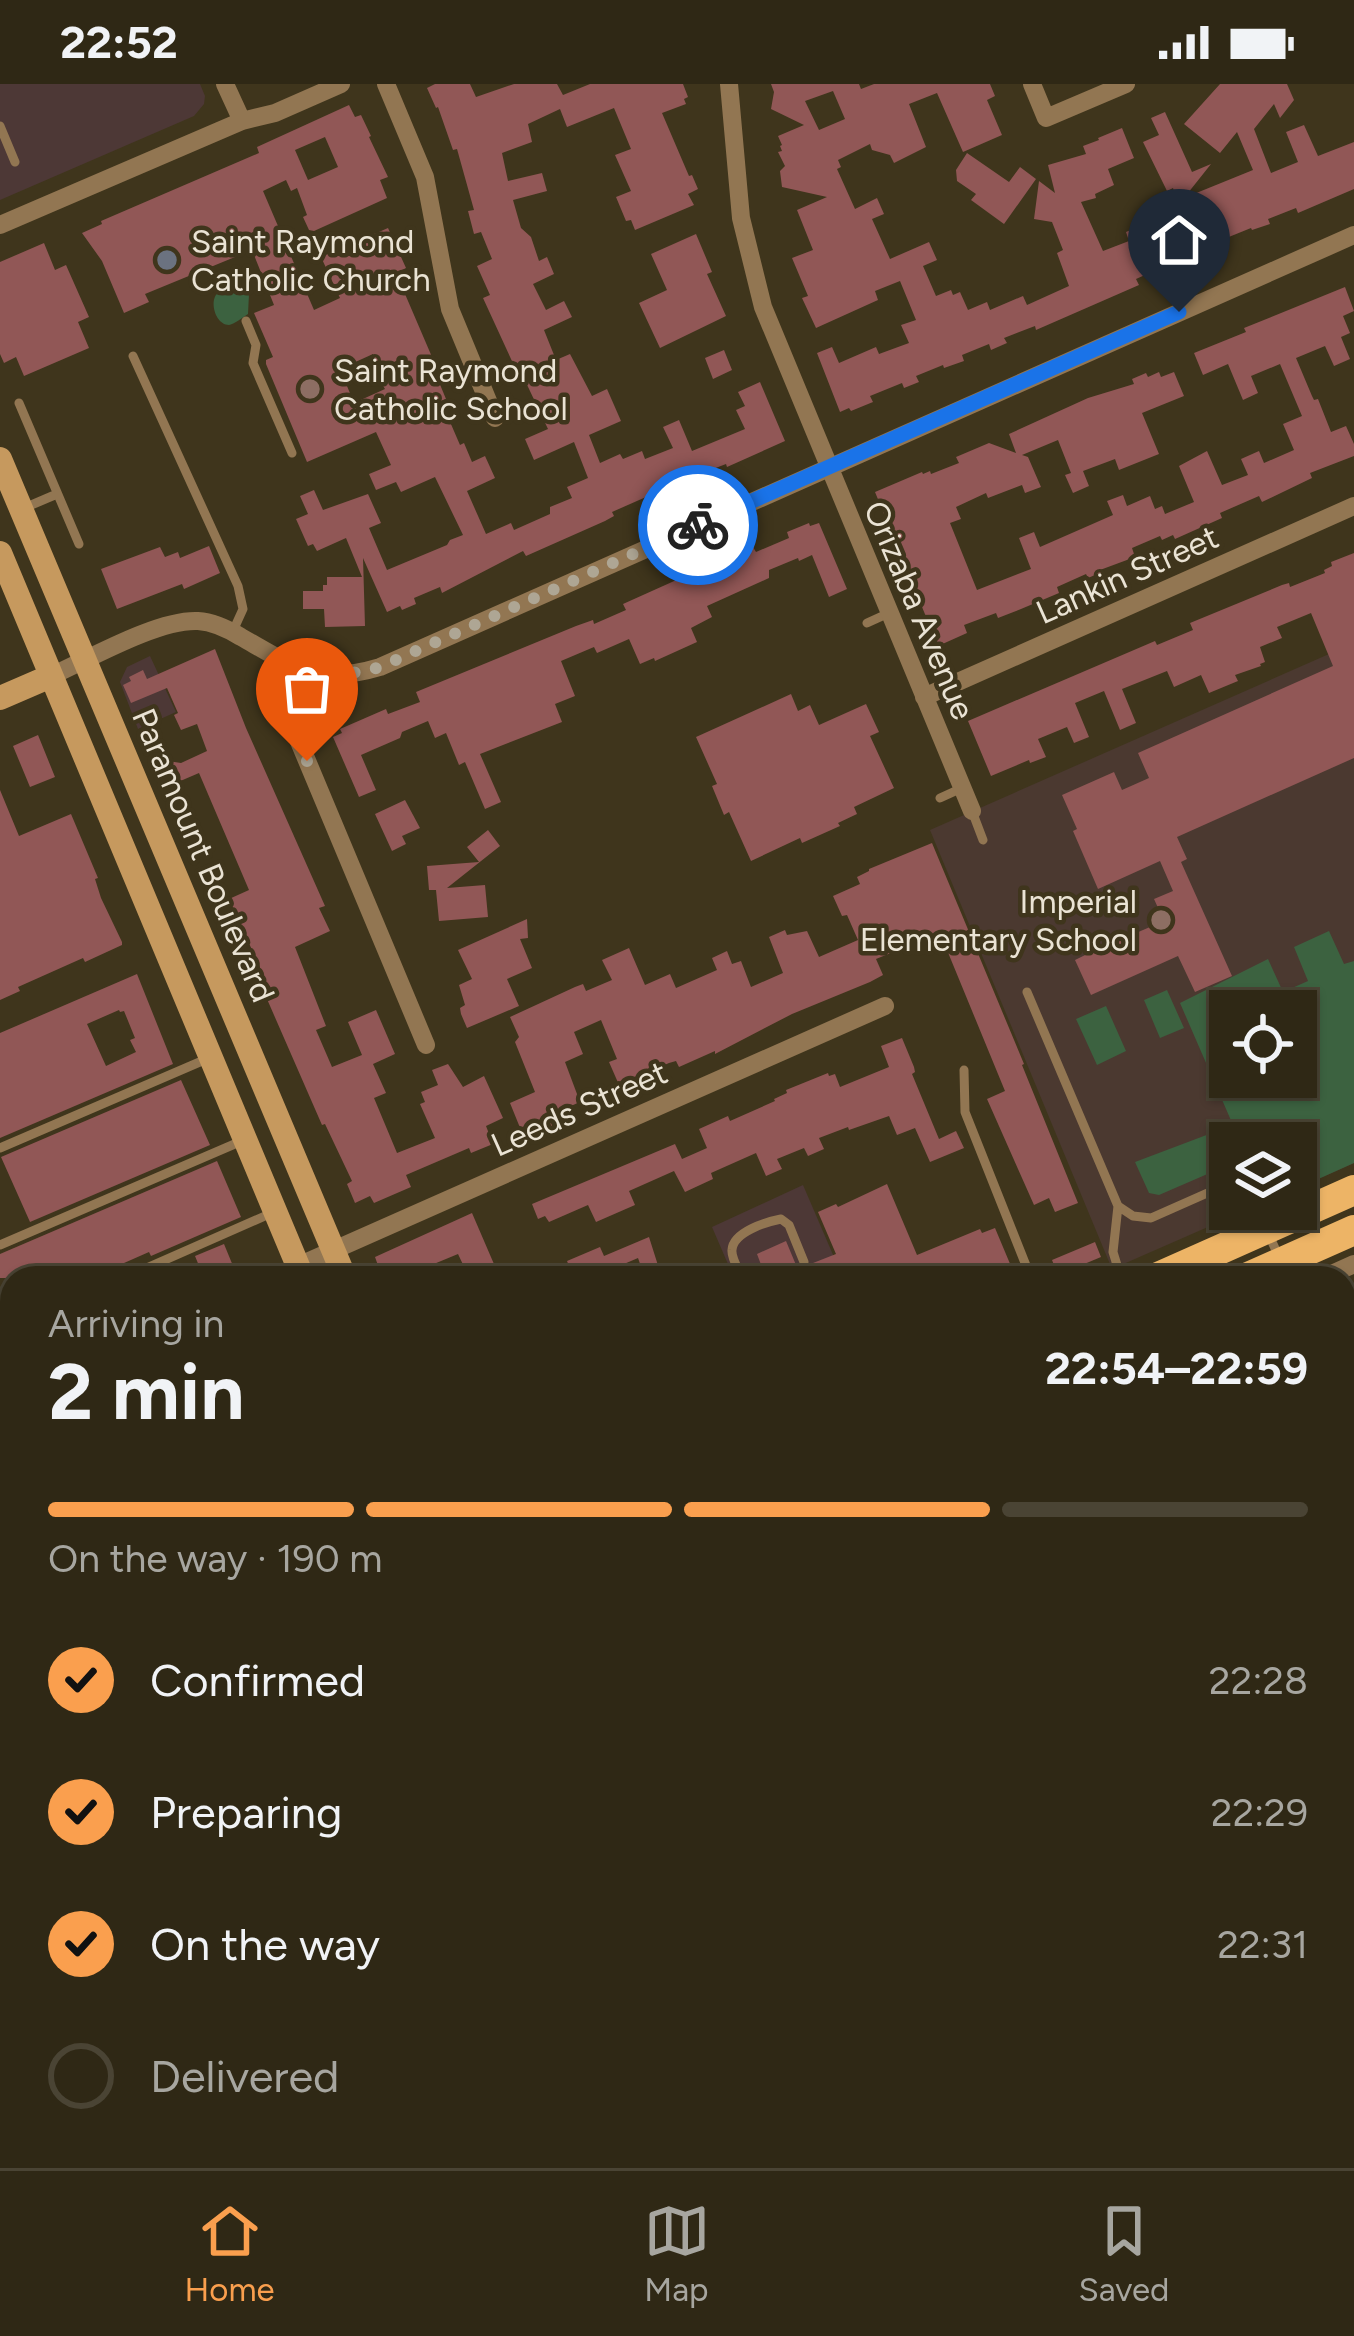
<!DOCTYPE html>
<meta charset="utf-8">
<style>
body{margin:0;font-family:Figtree,sans-serif;background:#3b3422;color:#f1f3f6;height:100vh;display:flex;flex-direction:column;font-size:45px;white-space:nowrap}
*{box-sizing:border-box;margin:0}
p{font-size:39px;color:#a7a6a0}
.icon{flex:none;width:66px;height:66px;fill:none;stroke:currentColor;stroke-width:2;stroke-linecap:round;stroke-linejoin:round}
.map{position:relative;flex:1;overflow:hidden}
.sheet{position:absolute;left:0px;top:1182px;width:1356px;height:903px;display:flex;flex-direction:column;background:#2f2815;border-radius:36px 36px 0 0;box-shadow:0 3px 9px #0004,0 0 0 3px #4a4434}
.sheet>*{flex:none}
.fabs{position:absolute;left:1209px;top:906px;display:grid;gap:24px}
.fabs a{display:grid;place-items:center;width:108px;height:108px;border-radius:0px;background:#2f2815;box-shadow:0 3px 9px #0004,0 0 0 3px #4a4434;font-size:60px}
.pin{position:absolute;display:grid;place-items:center;width:102px;height:102px;color:#fff;margin:-123px -51px;border-radius:50% 50% 50% 0;rotate:-45deg;box-shadow:0 0 12px #0007}
.pin .icon{rotate:45deg}
.courier{position:absolute;display:grid;place-items:center;width:120px;height:120px;margin:-60px;border:9px solid #1a73e8;border-radius:50%;background:#fff;color:#222;box-shadow:0 3px 15px #0007}
.head em{font-style:normal;font-weight:700}
.head div{display:flex;flex-direction:column-reverse}
.head{display:flex;align-items:center;justify-content:space-between;height:204px;padding:0 48px}
h1{font-size:78px;font-weight:700;line-height:90px}
.bar{display:grid;grid-template-columns:repeat(4,1fr);gap:18px 12px;align-content:center;height:144px;padding:0 48px}
.bar i{height:15px;border-radius:9px;background:#4a4434}
.bar .current{background:#fa9f4e}
.bar p{grid-column:span 4}
ol{padding:0 48px;list-style:none}
li{display:flex;align-items:center;gap:36px;height:132px}
li p{margin-inline-start:auto}
li .icon{padding:12px;border-radius:50%;background:#fa9f4e;color:#111;stroke-width:4}
li:last-child{color:#a7a6a0}
li i{width:66px;height:66px;border:6px solid #4a4434;border-radius:50%}
.status{display:flex;justify-content:space-between;align-items:center;height:84px;padding:0 60px;background:#2f2815;direction:ltr}
.status svg{height:33px;fill:currentColor}
.menu{display:flex;justify-content:space-around;align-items:center;height:168px;border-top:3px solid #4a4434;background:#2f2815;font-size:33px;color:#a7a6a0}
.menu a{display:grid;justify-items:center;gap:6px}
.menu .current{color:#fa9f4e}
.map>svg:first-child{display:block}
.commercial{fill:#4d3836}
.education{fill:#4b3930;fill-rule:evenodd}
.green{fill:#3c6240;fill-rule:evenodd}
.building{fill:#915756;fill-rule:evenodd}
.lines{fill:none;stroke-linecap:round;stroke-linejoin:round}
.lane{stroke:#927652;stroke-width:9}
.street{stroke:#927652;stroke-width:18}
.secondary{stroke:#c6995e;stroke-width:24}
.primary{stroke:#edb466;stroke-width:30}
.done{stroke:#aea694;stroke-width:12;stroke-dasharray:0 21.6}
.route{stroke:#1a73e8;stroke-width:15}
.worship-dot{fill:#6b7280;stroke:#3f351c;stroke-width:4.5}
.education-dot{fill:#8d6e63;stroke:#3f351c;stroke-width:4.5}
.labels{text-anchor:middle;stroke-width:9;stroke-linejoin:round;paint-order:stroke}
.poi-label{font-size:33px;fill:#eae3d4;stroke:#3f351c;text-anchor:start}
.street-label{font-size:33px;fill:#eae3d4;stroke:#3f351c}
</style>
<div class="status"><b>22:52</b><svg viewBox="0 0 49 12"><path d="M0 12V9h3v3zM5 12V6h3v6zM10 12V3h3v9zM15 12V0h3v12zM26 1h20v11H26zM47 4h2v5h-2z"/></svg></div>
<div class="map">
<svg width="1354" height="2084" viewBox="0 0 1354 2084">
<rect width="100%" height="100%" fill="#3f351c"/>
<path class="commercial" d="M0 0H200L205 12 204 20 194 32 0 116Z
M150 572 176 628 138 645 120 598 127 583Z
M803 1101 843 1194H734L712 1143Z
M12 1774V2001L0 2007V1779Z"/>
<path class="education" d="M1354 559V1079L1296 1105V1059H1230V1125H1249L1112 1185 930 746ZM1230 927H1296V993H1230Z"/>
<path class="green" d="M240 201 249 210 248 230C245 232 233 241 229 241 215 241 208 215 219 208 225 203 233 203 240 201Z
M1329 847 1344 880 1354 877V1079L1296 1105V1059H1230V1084L1219 1085 1159 1111 1149 1109 1135 1078 1233 1041 1180 919 1268 875 1283 908 1308 897 1294 863ZM1230 927H1296V993H1230Z
M1167 906 1184 944 1160 954 1144 916Z
M1106 922 1126 967 1097 981 1076 935Z"/>
<path class="building" d="M435 0H470L476 13 514 0H557L563 11 590 0H683L688 13 684 15 686 20 662 29 689 92 692 91 698 105 688 110 694 121 635 146 631 136 626 137 616 113 631 107 615 71 631 65 614 24 567 43 560 25 528 40 532 58 502 69 508 97 542 89 547 107 513 116 521 144 531 153 539 177 547 173 554 190 533 200 546 226 564 217 572 233 544 246 556 276 570 270 592 312 607 305 621 337 589 351 600 379 620 370 623 375 642 367 645 375 673 364 663 343 679 336 692 367 745 345 736 326 745 322 738 308 760 298 785 357 727 383 726 380 695 392 696 396 648 418 646 413 612 428 614 432 605 437 526 472 523 467 442 509 440 503 414 514 416 520 402 526 400 522 387 528 363 474 365 542 325 543 324 525H303V507H323V501H327V493H362L346 454 317 467 313 460 308 462 296 435 308 430 300 412 314 406 323 426 368 410 381 439 369 444 387 486 447 461 450 456 463 451 435 393 401 408 396 398 376 406 369 390 391 381 376 348 307 378 266 280V276L273 273 254 229 274 221 252 166 145 210 149 218 124 229 102 177 82 149 102 140 101 137 259 69 257 63 349 21 355 33 361 31 371 52 369 53 388 93 380 96 387 114 314 147 309 146 303 133 307 131 297 104 291 107 286 96 263 107 314 226 340 214 321 173 388 144 406 184 396 189 432 273 429 274 446 315 441 317 460 361 464 359 472 378 485 372 495 394 467 407 486 450 511 439 514 446 550 430V423L572 414 567 403 588 394 574 358 534 376 525 355 548 345 520 286 517 288 483 214 490 211 477 182 492 175 481 148 474 150 468 127 474 126 457 65 453 66 438 23 436 24 427 4ZM325 53 338 83 308 96 295 66ZM373 270 386 298 382 300 385 305 354 319 340 285Z
M771 0H859L861 5 874 0H990L995 12 987 16 1002 51 963 68 937 9 909 20 926 63 894 79 890 71 872 66 870 60 838 76 841 83 837 85 855 125 877 114 884 130 872 135 890 175 929 158 937 176 923 182 936 212 951 206 953 211 960 208 968 226 987 218 990 226 1023 212 1027 221 1069 202 1057 169 1063 166 1052 138 1034 135 1039 97 1055 109 1048 81 1086 70 1083 62 1099 56 1098 54 1122 44 1134 74 1108 85 1114 101 1095 110 1096 114 1081 118 1103 167 1129 157 1126 148 1149 138 1156 153 1184 141 1173 104 1167 107 1143 58 1159 51 1151 34 1165 28 1192 88 1211 80 1184 114 1253 86 1237 48 1220 69 1184 40 1220 0H1287L1294 16 1280 34 1274 20 1254 45 1271 89 1298 78 1286 48 1304 41 1318 72 1354 58V105L1298 129 1296 124 1268 135 1270 140 1252 146 1251 144 1214 159 1217 165 1167 187 1165 182 1136 195 1139 201 1036 246 1035 242 1004 254 1007 259 991 266 989 260 962 271 964 277 944 284 943 281 916 292 919 298 904 304 902 299 870 312 873 318 851 327 849 324 840 328 817 269 832 263 839 279 876 263 879 270 909 259 901 241 916 236 900 197 875 207 878 216 816 244 802 214 808 212 792 174 813 166 797 126 827 113 782 103 780 87 785 82 778 68 782 67 780 62 782 61 778 52 804 41 771 25 774 8ZM833 7 845 35 819 46 805 17Z
M967 69 1009 98 1020 83 1036 95 1004 140 971 116 976 110 957 97 956 86Z
M696 150 712 188 707 190 726 232 660 264 639 219 667 206 651 170Z
M44 159 55 186 66 181 89 233 78 238 89 264 24 292 16 273 4 279 0 270V178Z
M1345 203 1354 227 1343 232 1350 249 1341 253 1350 275 1334 282 1325 262 1296 274 1312 312 1314 316 1318 315 1331 348 1346 342 1354 360V372L1310 389 1312 394 1262 418 1259 412 1220 429 1222 434 1175 455 1173 451 1162 456 1160 452 1132 464 1135 473 1100 486 1102 488 1088 494 1086 490 1057 503 1059 509 1021 525 998 534 996 529 964 541 967 549 938 562 875 408 922 388 923 390 930 387 931 390 959 379 956 373 989 359 1016 369 1009 350 1088 314 1134 300 1132 295 1146 289 1148 293 1159 288 1161 293 1174 288 1184 312 1142 329 1159 370 1119 386 1115 375 1083 387 1089 402 1073 409 1065 391 1071 389 1058 356 1022 371 1028 373 1041 403 1025 409 1022 401 988 414 986 409 956 423 961 435 950 439 977 506 1031 485 1019 454 1034 448 1040 463 1113 431 1107 417 1123 411 1127 422 1150 412 1155 425 1162 422 1165 430 1194 418 1179 382 1207 367 1222 401 1248 391 1241 375 1259 367 1264 379 1294 366 1283 340 1302 332 1280 280 1251 292 1258 309 1243 316 1228 280 1203 291 1194 269 1246 248 1244 244Z
M724 266 732 286 713 295 705 274Z
M809 439 810 442 819 439 847 505 829 513 812 471 799 477 798 474 769 486V494L707 522 712 533 691 544 697 558 655 577 654 574 640 580 629 555 597 569 594 563 561 577 575 612 555 620 562 638 480 670 501 718 485 725 465 678 459 681 446 649 435 654 428 637 402 648 400 654 361 671 376 706 359 713 333 653 342 649 340 645 386 625 388 630 420 618 416 608 576 542 593 536 594 540 626 526 623 520 712 480 714 485 742 473 740 468 753 463 756 468 789 454 787 448Z
M209 462 220 489 184 505 182 500 117 525 101 485 160 463 165 473 178 468 180 474Z
M1354 469V674L1177 753 1187 775 1181 778 1232 892 1195 908 1178 872 1091 911 1075 876 1128 850 1129 852 1164 837 1154 815 1173 807 1160 777 1098 805 1073 747 1077 745 1062 711 1114 688 1122 706 1149 694 1138 669 1333 582 1311 529 1277 543 1282 554 1260 563 1265 578 1260 580 1261 582 1235 591 1238 597 1209 609 1201 591 1174 603 1167 587 1122 605 1136 639 1120 646 1104 607 1075 619 1089 653 1074 659 1067 643 1038 655 1046 673 1030 679 1029 676 991 692 968 637 1155 557 1157 561 1193 546 1190 539 1282 501 1289 499 1290 503 1325 489 1324 486 1332 482 1331 478Z
M215 565 246 644 325 822 319 824 330 847 295 863 326 942 316 946 332 983 362 971 348 938 376 926 395 970 373 980 386 1009 374 1014 397 1069 435 1054 420 1020 425 1018 421 1008 438 1001 432 986 448 980 463 1003 484 992 503 1034 486 1042 493 1060 471 1069 469 1064 406 1091 411 1103 374 1119 370 1112 355 1119 347 1100 352 1097 325 1040 322 1041 260 899 266 897 229 815 249 806 199 689 178 698 168 677 181 679 207 667 197 640 181 646 174 631 178 629 167 604 131 619 123 601 131 597 129 593 143 586 147 595Z
M791 610 798 627 810 621 819 641 866 620 879 648 870 652 894 704 854 723 857 730 838 739 840 742 802 759 800 754 751 777 729 728 724 731 712 702 717 700 696 653Z
M38 651 55 693 30 703 13 662Z
M0 706 19 752 71 730 98 794 95 795 101 814 122 858V861L85 878 83 874 18 903 20 907 0 916Z
M405 716 420 744 402 752 406 760 392 767 375 730Z
M488 746 500 762 447 804 485 801 488 833 439 837 436 806H429L427 782 479 778 467 763Z
M932 759 1024 980 1022 981 1078 1119 1055 1128 1049 1114 1034 1121 987 1015 1005 1007 940 849 876 875 883 891 870 898 792 930 715 970V967L679 983 676 977 669 979 646 989 650 999 623 1010 609 978 617 975 601 936 574 948 583 970 565 978 580 1018 548 1032 553 1044 525 1056 510 1019 535 1008 515 958 519 953 510 933 575 903 583 900 586 907 612 896 602 876 629 864 645 901 670 890 676 904 717 886 712 874 727 867 732 880 741 877 751 903 783 889 769 853 785 846 787 851 807 847 819 873 858 856 847 831 842 832 833 812 860 800 857 793 869 787V785Z
M527 835 528 854 520 855 532 884 507 895 519 922 467 944 461 930 460 924 465 921 459 901 472 895 458 866Z
M137 890 173 980 0 1054V949ZM119 926 120 928 124 927 135 954 130 956 136 968 106 982 87 940Z
M902 954 914 983 915 988 912 990 939 1055 956 1047 964 1064 930 1078 915 1044 897 1051 889 1032 849 1046 848 1043 819 1054 824 1065 808 1072 804 1064 777 1075 782 1085 766 1092 756 1069 711 1089 713 1095 685 1108 674 1087 629 1107 635 1121 596 1138 588 1121 549 1138 545 1132 538 1135 532 1120 675 1060 682 1075 707 1064 699 1045 728 1032 730 1037 775 1017 774 1015 787 1009 786 1006 828 989 829 992 835 990 840 1003 889 983 881 962Z
M181 996 210 1061 30 1138 1 1073Z
M217 1077 241 1133 151 1172 149 1168 90 1194H0V1170Z
M887 1100 917 1171 980 1145 982 1149 995 1144 1016 1194H766L757 1170 786 1157 796 1181 802 1187 808 1186 813 1179 836 1170 818 1128 836 1120 838 1123Z
M472 1129 500 1194H473L470 1188 467 1189 458 1170 400 1194H385L382 1186 380 1187 375 1173Z
M649 1153 662 1194H645L638 1174 610 1186 612 1190 603 1194H574L567 1177 600 1163 604 1172Z
M1095 1158 1101 1173 1058 1191 1052 1176Z
M224 1160 238 1194H204L195 1172Z"/>
<g class="lines">
<path class="lane" d="M0 42 15 78
M246 237 256 261 253 279 292 369
M133 272 238 502 243 525 233 547
M19 319 79 460
M22 425 57 410
M867 539 889 529
M940 714 962 704
M972 727 983 756
M1027 908 1118 1122 1113 1168 1121 1194
M964 986 965 1028 1031 1194
M0 1064 209 974
M1118 1122 1133 1132 1151 1134 1221 1103 1230 1102
M1257 1125 1279 1173
M0 1161 244 1056
M124 1194 274 1128
M742 1194C739 1186 731 1174 732 1166 733 1148 766 1138 781 1135L789 1141 804 1178
M0 1245 1 1248 12 1243
M0 1653 9 1654 12 1657
M0 1988 12 1983
M836 2073 840 2084"/>
<path class="street" d="M225 0 242 37
M386 0 425 93 450 225 495 334
M729 0 741 134 763 223 972 727
M1032 0 1046 34 1126 0
M0 141 242 37 275 29 341 0
M299 586 289 618 290 636 426 961
M51 592C89 575 158 535 198 537 214 538 228 545 241 553 294 583 317 602 380 583L1354 151
M924 613 1354 422
M298 1182 885 922
M1323 1194 1354 1180
M1344 1333 1354 1357
M1344 1877 1354 1901
M1344 1945 1354 1940
M309 2073 314 2084
M963 2073 968 2084
M1234 2073 1246 2084
M81 2084 106 2073"/>
<path class="secondary" d="M0 375 345 1194
M0 469 303 1194
M0 614 51 592
M671 2073 675 2084
M709 2073 714 2084"/>
<path class="primary" d="M1156 1194 1354 1106
M1246 1194 1354 1146
M0 1728 12 1723"/>
</g>
<g class="lines">
<path class="done" d="M307 677C291 640 283 626 299 586 328 592 352 591 380 583L698 441"/>
<path class="route" d="M698 441 1179 228"/>
</g>
<circle class="worship-dot" cx="167" cy="176" r="12"/>
<g class="education-dot">
<circle cx="310" cy="305" r="12"/>
<circle cx="1161" cy="836" r="12"/>
</g>
<g class="labels">
<g class="poi-label">
<text x="191" y="169">Saint Raymond<tspan x="191" dy="38">Catholic Church</tspan></text>
<text x="334" y="298">Saint Raymond<tspan x="334" dy="38">Catholic School</tspan></text>
<text x="1137" y="829" text-anchor="end">Imperial<tspan x="1137" dy="38">Elementary School</tspan></text>
</g>
<g class="street-label">
<text transform="translate(1127 490) rotate(-24)" y="12">Lankin Street</text>
<text transform="translate(920 526) rotate(67)" y="12">Orizaba Avenue</text>
<text transform="translate(204 771) rotate(67)" y="12">Paramount Boulevard</text>
<text transform="translate(579 1024) rotate(-24)" y="12">Leeds Street</text>
</g>
</g>
</svg>
<div class="fabs">
<a><svg class="icon" aria-label="locate" viewBox="0 0 24 24"><circle cx="12" cy="12" r="6"/><path d="M12 2v4M12 18v4M2 12h4M18 12h4"/></svg></a>
<a><svg class="icon" aria-label="layers" viewBox="0 0 24 24"><path d="M12 4l9 5-9 5-9-5zM3 14l9 5 9-5"/></svg></a>
</div>
<div class="pin" style="left:307px;top:677px;background:#ea580c"><svg class="icon" aria-label="bag" viewBox="0 0 24 24"><path d="M5 8h14l-1 12H6zM9 8a3 3 0 0 1 6 0"/></svg></div>
<div class="pin" style="left:1179px;top:228px;background:#1f2937"><svg class="icon" aria-label="home" viewBox="0 0 24 24"><path d="M3 11l9-7 9 7M6 9v11h12V9"/></svg></div>
<div class="courier" style="left:698px;top:441px"><svg class="icon" aria-label="bike" viewBox="0 0 24 24"><circle cx="6" cy="16" r="4"/><circle cx="18" cy="16" r="4"/><path d="M6 16l4-8h5l3 8M10 8l3 8H6M13 5h3"/></svg></div>
<section class="sheet">
<div class="head"><div><h1>2 min</h1><p>Arriving in</p></div><em>22:54–22:59</em></div>
<div class="bar"><i class="current"></i><i class="current"></i><i class="current"></i><i></i><p>On the way · 190 m</p></div>
<ol>
<li><svg class="icon" aria-label="check" viewBox="0 0 24 24"><path d="M5 12l5 5 9-10"/></svg>Confirmed<p>22:28</p></li>
<li><svg class="icon" aria-label="check" viewBox="0 0 24 24"><path d="M5 12l5 5 9-10"/></svg>Preparing<p>22:29</p></li>
<li><svg class="icon" aria-label="check" viewBox="0 0 24 24"><path d="M5 12l5 5 9-10"/></svg>On the way<p>22:31</p></li>
<li><i></i>Delivered</li>
</ol>
</section>
</div>
<nav class="menu">
<a class="current"><svg class="icon" aria-label="home" viewBox="0 0 24 24"><path d="M3 11l9-7 9 7M6 9v11h12V9"/></svg>Home</a>
<a><svg class="icon" aria-label="map" viewBox="0 0 24 24"><path d="M3 6l6-2 6 2 6-2v14l-6 2-6-2-6 2zM9 4v14M15 6v14"/></svg>Map</a>
<a><svg class="icon" aria-label="saved" viewBox="0 0 24 24"><path d="M7 4h10v16l-5-4-5 4z"/></svg>Saved</a>
</nav>
